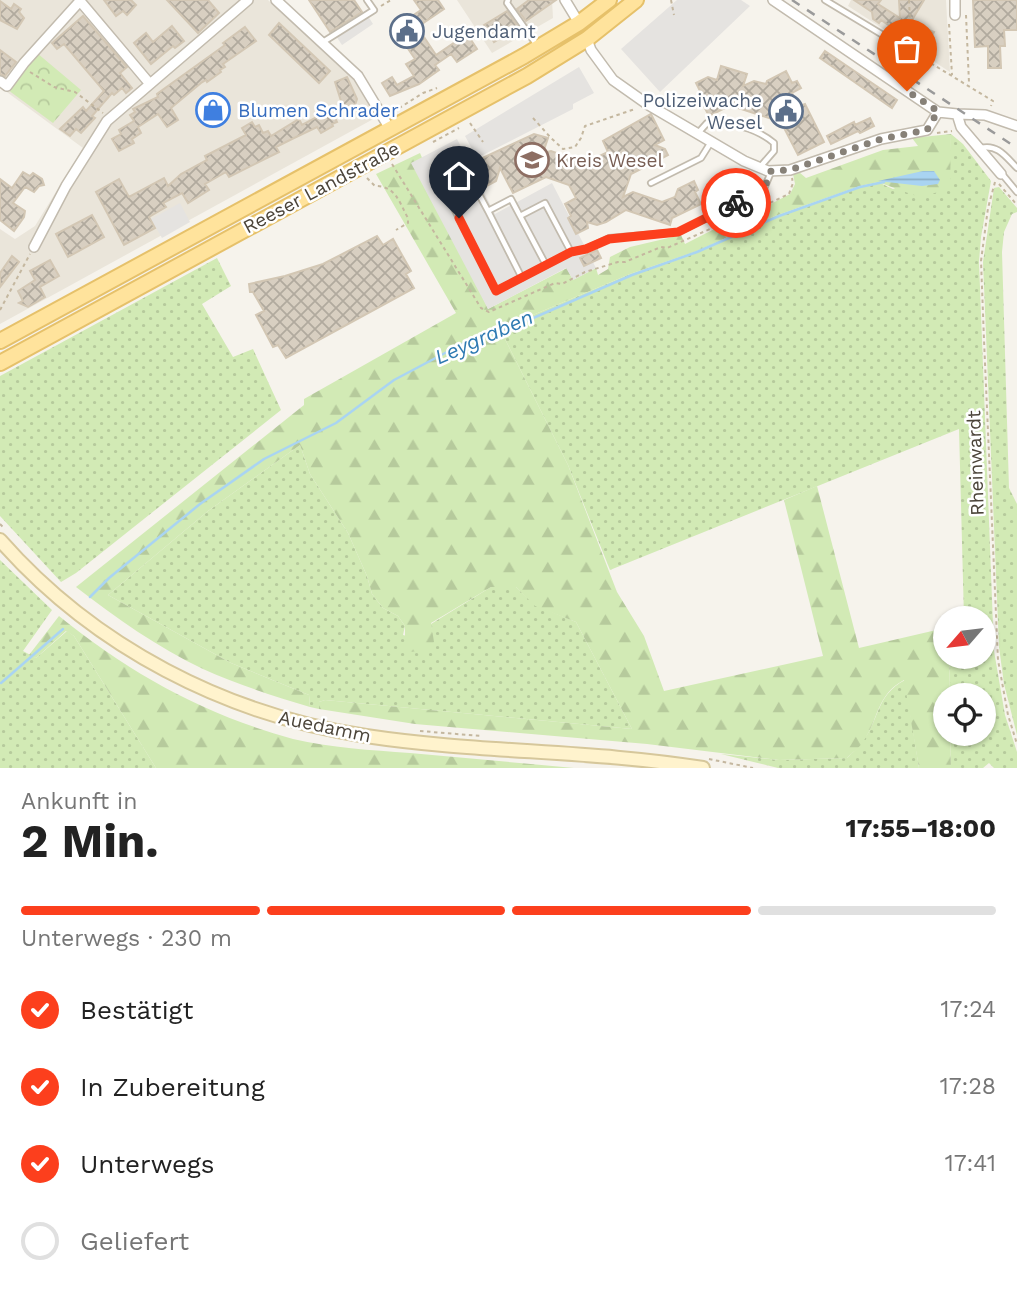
<!DOCTYPE html>
<html lang="de">
<meta charset="utf-8">
<style>
body{margin:0;font-family:"Work Sans",sans-serif;background:#f6f6f6;color:#222;height:100vh;display:flex;flex-direction:column;font-size:26px;white-space:nowrap}
*{box-sizing:border-box;margin:0}
p{font-size:23px;color:#767676}
.icon{flex:none;width:38px;height:38px;fill:none;stroke:currentColor;stroke-width:2;stroke-linecap:round;stroke-linejoin:round}
.map{position:relative;height:768px;overflow:hidden}
.panel{display:flex;flex-direction:column;background:#fff;flex:1}
.panel>*{flex:none}
.needle{width:46px;rotate:242deg}
.controls{position:absolute;left:933px;top:606px;display:grid;gap:14px}
.controls a{display:grid;place-items:center;width:63px;height:63px;border-radius:50%;background:#fff;box-shadow:0 2px 5px #0004;font-size:35px}
.pin{position:absolute;display:grid;place-items:center;width:60px;height:60px;color:#fff;margin:-72px -30px;border-radius:50% 50% 50% 0;rotate:-45deg;box-shadow:0 0 7px #0007}
.pin .icon{rotate:45deg}
.courier{position:absolute;display:grid;place-items:center;width:70px;height:70px;margin:-35px;border:5px solid #fc3f1d;border-radius:50%;background:#fff;color:#222;box-shadow:0 2px 9px #0007}
.headline em{font-style:normal;font-weight:700}
.headline div{display:flex;flex-direction:column-reverse}
.headline{display:flex;align-items:center;justify-content:space-between;height:119px;padding:0 21px}
h1{font-size:46px;font-weight:700;line-height:52px}
.bar{display:grid;grid-template-columns:repeat(4,1fr);gap:10px 7px;align-content:center;height:84px;padding:0 21px}
.bar i{height:9px;border-radius:5px;background:#e0e0e0}
.bar .active{background:#fc3f1d}
.bar p{grid-column:span 4}
ol{padding:0 21px;list-style:none}
li{display:flex;align-items:center;gap:21px;height:77px}
li p{margin-inline-start:auto}
li .icon{padding:7px;border-radius:50%;background:#fc3f1d;color:#fff;stroke-width:4}
li:last-child{color:#767676}
li i{width:38px;height:38px;border:4px solid #e0e0e0;border-radius:50%}
.map>svg:first-child{display:block}
.residential{fill:#eae5da}
.grass{fill:url(#grass-dots)}
.forest{fill:url(#forest-firs)}
.park{fill:url(#park-crowns)}
.parking{fill:#e5e3e0}
.water{fill:url(#water-rules)}
.lines{fill:none;stroke-linecap:round;stroke-linejoin:round}
.stream{stroke:#a9d4f2;stroke-width:2.5}
.building{fill:url(#building-cross-hatch);stroke:#d3c7b4;stroke-width:2}
.lane-casing{stroke:#c2bbae;stroke-width:8}
.street-casing{stroke:#c2bbae;stroke-width:12}
.secondary-casing{stroke:#d6c79b;stroke-width:16}
.primary-casing{stroke:#e6c16a;stroke-width:18}
.path{stroke:#c4b79f;stroke-width:2;stroke-dasharray:3.5 3.5;stroke-linecap:butt}
.lane{stroke:#fff;stroke-width:4.5}
.street{stroke:#fff;stroke-width:9}
.secondary{stroke:#fff3cd;stroke-width:12}
.primary{stroke:#ffe39c;stroke-width:14}
.rail{stroke:#9a9a9a;stroke-width:2.5;stroke-dasharray:9 9;stroke-linecap:butt}
.done{stroke:#878178;stroke-width:7;stroke-dasharray:0 12.6}
.route{stroke:#fc3f1d;stroke-width:9}
.labels{text-anchor:middle;stroke-width:5;stroke-linejoin:round;paint-order:stroke}
.service-label{font-size:19px;fill:#4e5e75;stroke:#fff;text-anchor:start}
.shop-label{font-size:19px;fill:#366cbe;stroke:#fff;text-anchor:start}
.education-label{font-size:19px;fill:#785e54;stroke:#fff;text-anchor:start}
.street-label{font-size:19px;fill:#4b4439;stroke:#fff}
.water-label{font-size:21px;font-style:italic;fill:#2e7ab2;stroke:#fff}
</style>
<div class="map">
<svg width="1017" height="768" viewBox="0 0 1017 768">
<defs>
<pattern id="grass-dots" width="8" height="8" patternUnits="userSpaceOnUse" patternTransform="scale(1.75)"><rect width="8" height="8" fill="#d2eab5"/><path d="M2 2h.1M6 6h.1" fill="none" stroke="#b6ca9c" stroke-width="1.8" stroke-linecap="round"/></pattern>
<pattern id="forest-firs" width="22" height="20" patternUnits="userSpaceOnUse" patternTransform="scale(1.75)"><rect width="22" height="20" fill="#d2eab5"/><path d="M5 1l3.5 6h-7zM16 11l3.5 6h-7z" fill="#b6ca9c"/></pattern>
<pattern id="park-crowns" width="20" height="18" patternUnits="userSpaceOnUse" patternTransform="scale(1.75)"><rect width="20" height="18" fill="#d2eab5"/><path d="M2 6a3 3 0 1 1 6 0M12 15a3 3 0 1 1 6 0" fill="none" stroke="#b6ca9c"/></pattern>
<pattern id="water-rules" width="6" height="5" patternUnits="userSpaceOnUse" patternTransform="scale(1.75)"><rect width="6" height="5" fill="#a9d4f2"/><path d="M0 2.5h6" fill="none" stroke="#8caec5"/></pattern>
<pattern id="building-cross-hatch" width="8" height="8" patternUnits="userSpaceOnUse" patternTransform="scale(1.75)"><rect width="8" height="8" fill="#d8cfc1"/><path d="M0 0l8 8M0 8l8-8" fill="none" stroke="#b1aa9e"/></pattern>
</defs>
<rect width="100%" height="100%" fill="#f6f3ec"/>
<path class="residential" d="M0 0H268L356 82 377 117 0 324V229L15 239 35 226 83 148 0 87Z
M457 0H552L553 18 492 53Z
M851 0H946L950 72 848 6Z"/>
<path class="grass" d="M951 134 963 144 991 181 981 237 979 262 994 651 1005 715 1017 752V768H994L989 763 983 768H951L950 733H984V695H950L949 656H984V618H964L959 429 610 570 568 465 500 329 630 274 697 251 775 216 869 184 878 182 893 189 949 166Z
M999 187 1017 208V212L1012 214 1004 232 1002 252 1009 488 1017 504V735L1004 684 999 647 983 262 994 188Z
M217 258 231 286 202 304 233 357 253 349 281 410 76 573 61 582 0 516V376Z
M300 445 310 474 348 533 367 576 372 594 383 608 398 616 405 626 403 635 433 643 431 624 491 587H516L535 605 576 622 632 729 325 700 319 702V709L310 707 309 695 231 663 108 595 208 511Z
M0 560 52 610 23 651 36 658 67 631 74 636 156 768H0Z
M905 680 919 768H778L721 754 779 760 847 758C852 753 858 748 862 742 880 720 875 696 905 680Z"/>
<path class="forest" d="M951 134 950 189 919 197 878 182 860 186 775 216 697 251 630 274 500 329 568 465 617 592 644 636 664 691 823 656 784 500 817 486 859 648 945 628V656H949L950 695H945V733H950L951 768H919L904 680C876 695 879 719 863 742 859 748 852 753 847 758L779 760 647 744 415 724 319 709V702L325 700 632 729 576 622 535 606 516 587H491L431 623 434 642 426 650 410 652 405 646V626L398 616 383 608 372 594 367 576 348 533 310 474 300 445 208 511 108 595 231 663 309 695 310 707C274 696 238 685 203 669 157 647 116 618 76 587L304 405V399L456 313 376 174 420 153 488 309 567 268 573 280 596 268 598 275 608 269 610 257 630 247 681 235 685 244 728 222 734 223 790 194 795 184 793 174 799 172 806 178 883 150 918 146 912 138Z
M59 616C129 673 205 715 293 739 331 748 371 750 410 753 465 758 520 763 574 768H156L74 636 66 631 36 658 29 655Z"/>
<path class="park" d="M37 53 81 90 53 123 8 90Z"/>
<path class="parking" d="M677 0H741L750 6 660 92 621 49Z
M366 13 373 24 342 45 334 33Z
M579 67 594 93 573 104V109L477 158 465 136Z
M457 139 495 214 552 183 596 268 573 280 566 268 488 309 411 163Z
M180 203 190 222 162 238 151 219Z"/>
<path class="water" d="M923 171H934L940 180 938 184 922 186 878 181Z"/>
<g class="lines">
<path class="stream" d="M90 597 109 578 200 504 264 459 336 423 394 380 464 343 524 322 632 275 697 252 779 216 860 187 884 182
M1 683 63 629"/>
</g>
<path class="building" d="M104 0H131L136 5 127 15 123 11 116 16Z
M167 0H208L219 13 198 33Z
M309 0H354L362 12 330 32Z
M414 0H438L444 9 419 26 422 29 420 31 436 55 467 34 477 49 457 62 451 54 435 65 439 70 419 84 390 96 382 83 392 77 397 85 414 76 406 64 415 59 394 28 421 10Z
M529 0H556L526 21 517 9Z
M854 0H881L878 4 900 18 899 0H924L903 35 881 20 879 23 873 19 872 12Z
M973 0H1017V30H1004L1005 46H1000L1001 68H988V46L975 47Z
M0 1 11 9 14 4 21 9 19 12 24 18 17 29 0 20Z
M507 11 518 27 494 42 484 25Z
M83 16 127 67 120 73 132 88 126 93 122 88 114 95 112 93 92 116 95 118 81 133 76 129 70 136 60 129 83 107 86 111 104 91 64 44 57 49 52 43Z
M279 23 330 71 319 83 269 35Z
M172 26 184 41 175 48 173 46 151 64 134 43 146 33 153 42Z
M245 27 256 41 223 64 225 67 220 70 221 72 207 82 206 80 201 83 171 108 178 120 167 127 158 114 138 127 141 133 132 139 134 143 119 151 112 139 121 134 119 130 134 121 130 115 135 112 133 109 158 97 157 94 225 45 223 43Z
M922 27 934 32 929 41 934 43 930 52 914 45Z
M0 50 16 62 5 76 0 74Z
M825 51 897 100 892 108 820 58Z
M721 66 747 74 743 86 754 81 766 84 767 81 786 71 792 83 797 81 801 88 792 93 800 106 805 104 824 142 798 155 781 122 726 104 725 108 709 116 700 99 703 97 696 83 708 77 717 80Z
M347 77 357 99 355 105 349 107 342 104 335 82Z
M326 112 328 116 333 114 337 122 332 124 333 126 321 133 317 127 292 139 276 147 279 152 229 177 226 172 205 184 209 190 188 203 182 193 163 203 166 207 149 217 155 228 124 245 96 192 119 179 129 197 164 178 168 186 181 174 207 160 205 156 246 135 242 128 252 122 255 127 259 125 263 133 268 131 271 136 299 119 302 125Z
M651 114 664 140 655 145 665 149 668 155 631 174 623 197 633 192 662 202 675 197 678 189 694 181 698 190 695 192 701 204 672 218 670 225 626 210 606 222 597 225 587 222 588 228 576 234 568 218 571 216 565 204 576 198 569 185 546 177 513 193 500 168 496 181 485 187 480 177 475 175 477 171 472 163 534 134 548 138 543 153 551 151 579 161 585 158 587 162 608 152 603 141Z
M870 118 874 126 860 133 858 131 831 144 827 136 854 122 855 125Z
M23 172 30 176 33 173 42 179 44 185 39 186 34 192 25 187 13 203 25 211 24 217 14 231 0 220V179L12 188Z
M92 215 104 237 68 257 56 234Z
M377 236 383 245 393 239 411 271 406 274 414 288 286 358 278 345 273 347 256 315 264 311 253 292H250L249 284 285 276 323 264Z
M597 250 601 258 584 266 580 258Z
M12 256 19 262 0 287V273Z
M50 260 59 276 40 287 45 297 28 307 19 303 23 301 18 291 35 280 30 271Z"/>
<g class="lines">
<g class="lane-casing">
<path id="lane" d="M508 0 507 3 536 44
M825 0 911 52
M323 42 374 10 367 0
M699 132 707 123C732 123 755 127 774 143V151L760 167
M981 148C998 144 1006 157 1017 168
M1002 174 1017 192
M651 183 701 158 711 142
M488 211 458 155 434 169 496 291 571 252
M520 216 511 199 488 211 522 278
M546 265 520 216 545 203 571 252 586 249 609 238 679 232 764 189 771 172"/>
</g>
<g class="street-casing">
<path id="street" d="M276 0 358 76 390 129
M565 0 579 23
M773 0 929 106 938 112 957 114 961 127 1001 174
M955 0V15
M587 39 591 50 613 80 647 104 744 161 768 171 790 170 881 139 927 130 938 112
M0 81 7 86 24 63 80 1 150 84
M957 114 985 115 1017 126
M34 247 66 186 107 121 248 0"/>
</g>
<g class="secondary-casing">
<path id="secondary" d="M0 540C94 647 226 715 366 736 478 753 592 750 703 768"/>
</g>
<g class="primary-casing">
<path id="primary" d="M0 341 524 56 579 23 609 0
M0 363 527 76 587 39 636 0"/>
</g>
<path class="path" d="M671 0 674 15
M909 0 911 44
M381 6 391 0
M966 15 969 83
M949 24 952 75
M919 56 993 101 991 106
M30 72 54 87 75 92 103 113
M393 112 423 93 437 88
M533 118 551 138 563 149 575 147 581 138 585 126 635 109
M470 123 483 142
M937 133 952 131
M433 142 459 128
M392 164 481 308 489 312 555 283 562 284 585 272 618 262H625L661 247 667 248 710 229 721 222 734 220 789 194 793 183 792 178
M367 178 375 186C396 186 399 202 408 218V223L396 230
M995 182 988 208 981 261 984 340 998 660 1008 715 1017 744
M999 184 1017 205
M0 310 30 254
M0 524 5 529
M420 731 481 736
M709 759 753 768"/>
<use href="#lane" class="lane"/>
<use href="#street" class="street"/>
<use href="#secondary" class="secondary"/>
<use href="#primary" class="primary"/>
<path class="rail" d="M792 0 1017 148"/>
</g>
<g class="lines">
<path class="done" d="M736 203 764 189 771 171 790 170 881 139 927 130 938 111 907 91"/>
<path class="route" d="M459 218 496 291 571 252 586 249 609 239 678 232 736 203"/>
</g>
<defs>
<g id="civic-ring" transform="scale(1.75)"><circle r="9.5" fill="#fff" stroke="#5c6f8a" stroke-width="1.5"/><path d="M-.6-6.5H3V-4.5H.6V-3L4-1V1h2V6H-6V1h2V-1L-.6-3ZM-1.2 2.5V6h2.4V2.5Z" fill="#5c6f8a"/></g>
<g id="shop-ring" transform="scale(1.75)"><circle r="9.5" fill="#fff" stroke="#3f7fe0" stroke-width="1.5"/><path d="M-5-2.5h2.3a2.7 3.5 0 0 1 5.4 0H5L5.5 6h-11ZM-1.5-2.5h3a1.5 2.3 0 0 0-3 0Z" fill="#3f7fe0"/></g>
<g id="school-ring" transform="scale(1.75)"><circle r="9.5" fill="#fff" stroke="#8d6e63" stroke-width="1.5"/><path d="M0-5L7-2L0 1L-7-2ZM-4 1L0 2.5L4 1V4Q0 6-4 4Z" fill="#8d6e63"/></g>
</defs>
<g fill-rule="evenodd">
<use href="#civic-ring" x="407" y="31"/>
<use href="#shop-ring" x="213" y="110"/>
<use href="#civic-ring" x="786" y="111"/>
<use href="#school-ring" x="532" y="160"/>
</g>
<g class="labels">
<g class="service-label">
<text x="432" y="38">Jugendamt</text>
<text x="762" y="107" text-anchor="end">Polizeiwache<tspan x="762" dy="22">Wesel</tspan></text>
</g>
<g class="shop-label">
<text x="238" y="117">Blumen Schrader</text>
</g>
<g class="education-label">
<text x="556" y="167">Kreis Wesel</text>
</g>
<g class="street-label">
<text transform="translate(321 187) rotate(-28)" y="7">Reeser Landstraße</text>
<text transform="translate(975 463) rotate(-92)" y="7">Rheinwardt</text>
<text transform="translate(325 726) rotate(12)" y="7">Auedamm</text>
</g>
<g class="water-label">
<text transform="translate(484 337) rotate(-24)" y="7">Leygraben</text>
</g>
</g>
</svg>
<div class="controls">
<a><svg class="needle" viewBox="-14 -14 28 28"><path d="M0-13l5 13h-10z" fill="#e53935"/><path d="M0 13l5-13h-10z" fill="#767676"/></svg></a>
<a><svg class="icon" aria-label="locate" viewBox="0 0 24 24"><circle cx="12" cy="12" r="6"/><path d="M12 2v4M12 18v4M2 12h4M18 12h4"/></svg></a>
</div>
<div class="pin" style="left:907px;top:91px;background:#ea580c"><svg class="icon" aria-label="bag" viewBox="0 0 24 24"><path d="M5 8h14l-1 12H6zM9 8a3 3 0 0 1 6 0"/></svg></div>
<div class="pin" style="left:459px;top:218px;background:#1f2937"><svg class="icon" aria-label="home" viewBox="0 0 24 24"><path d="M3 11l9-7 9 7M6 9v11h12V9"/></svg></div>
<div class="courier" style="left:736px;top:203px"><svg class="icon" aria-label="bike" viewBox="0 0 24 24"><circle cx="6" cy="16" r="4"/><circle cx="18" cy="16" r="4"/><path d="M6 16l4-8h5l3 8M10 8l3 8H6M13 5h3"/></svg></div>
</div>
<section class="panel">
<div class="headline"><div><h1>2 Min.</h1><p>Ankunft in</p></div><em>17:55–18:00</em></div>
<div class="bar"><i class="active"></i><i class="active"></i><i class="active"></i><i></i><p>Unterwegs · 230 m</p></div>
<ol>
<li><svg class="icon" aria-label="check" viewBox="0 0 24 24"><path d="M5 12l5 5 9-10"/></svg>Bestätigt<p>17:24</p></li>
<li><svg class="icon" aria-label="check" viewBox="0 0 24 24"><path d="M5 12l5 5 9-10"/></svg>In Zubereitung<p>17:28</p></li>
<li><svg class="icon" aria-label="check" viewBox="0 0 24 24"><path d="M5 12l5 5 9-10"/></svg>Unterwegs<p>17:41</p></li>
<li><i></i>Geliefert</li>
</ol>
</section>
